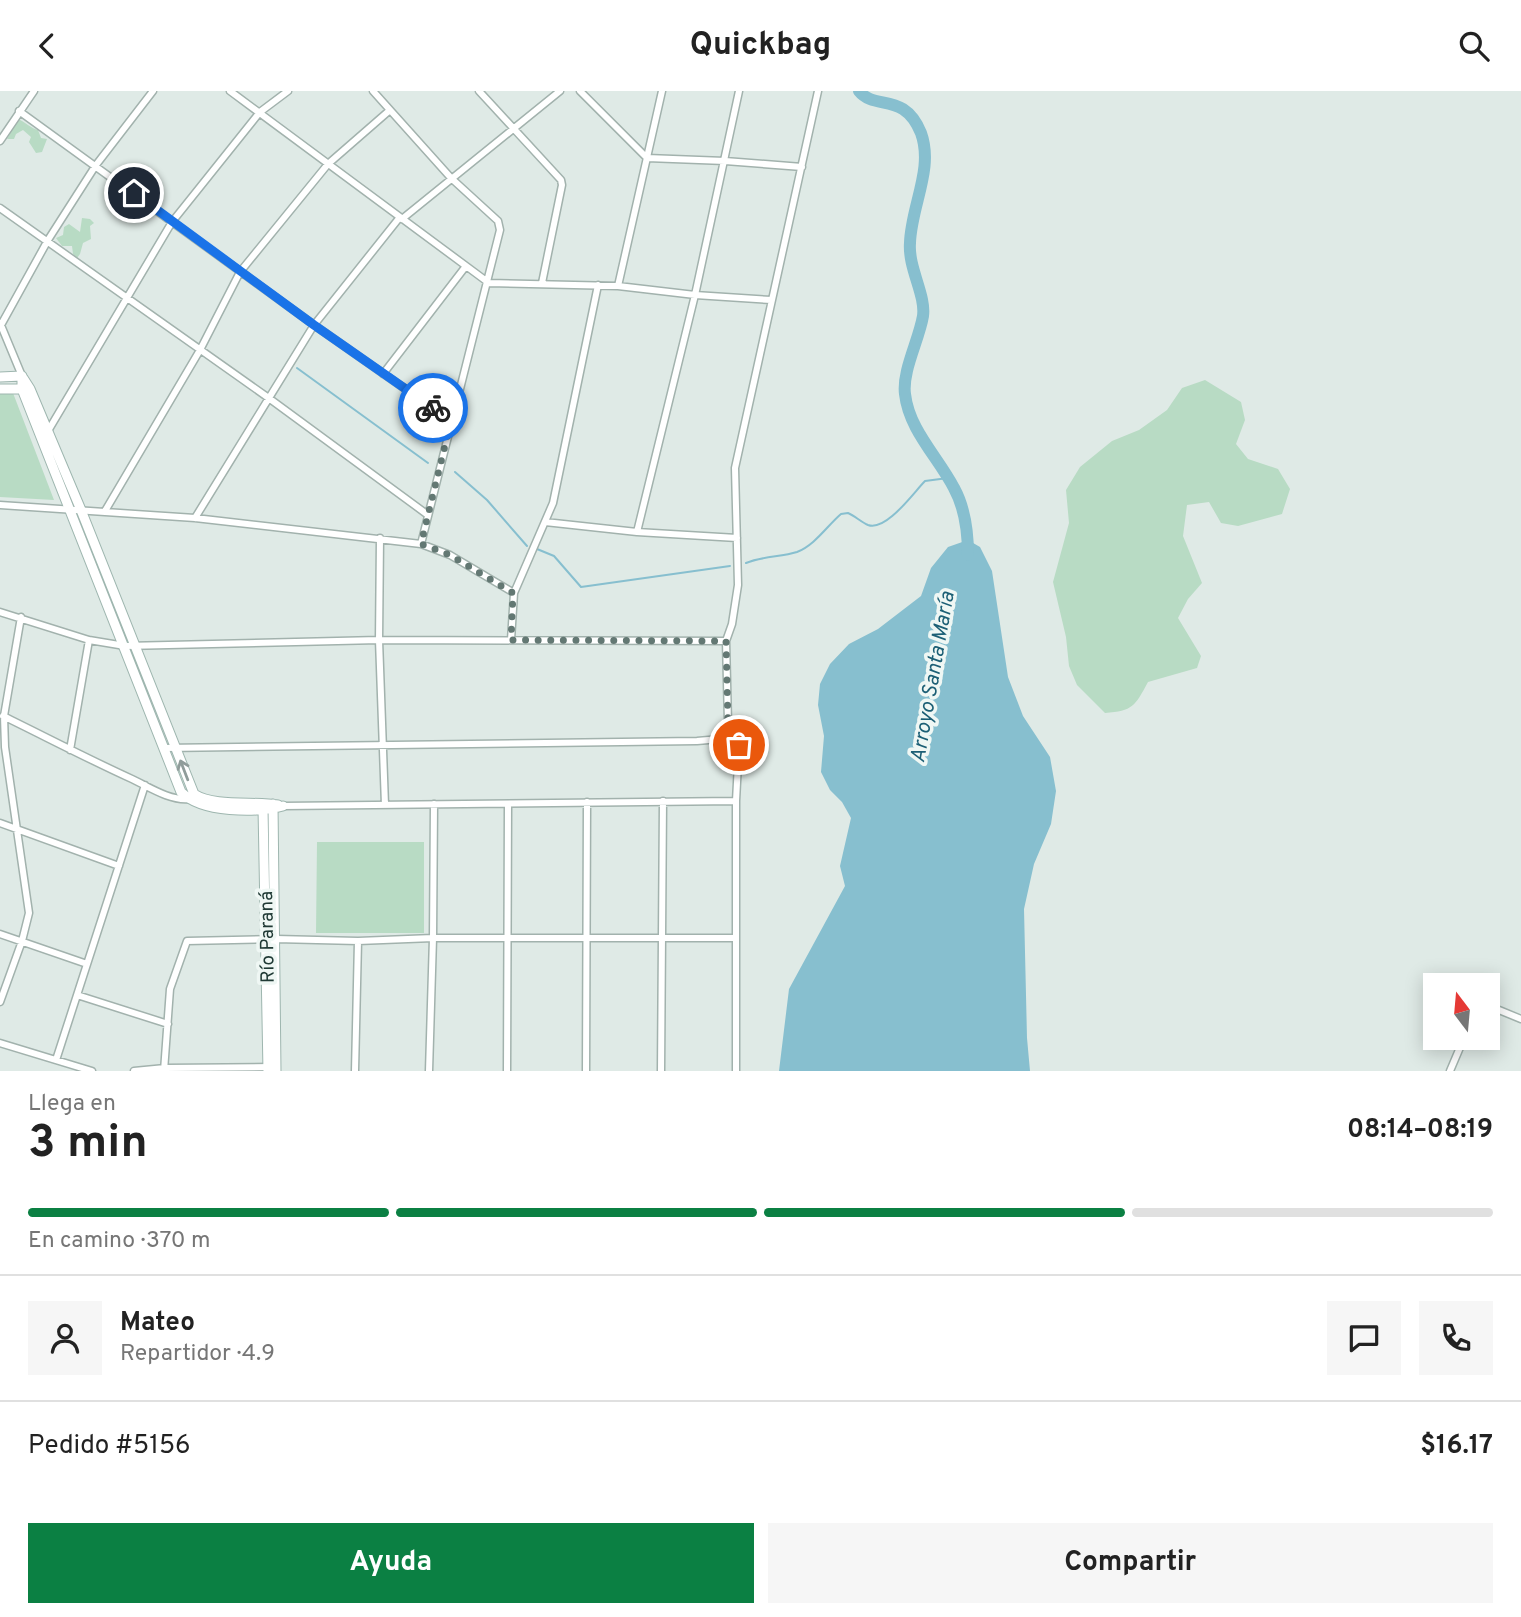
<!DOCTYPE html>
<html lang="es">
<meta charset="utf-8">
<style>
body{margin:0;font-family:Overpass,sans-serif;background:#f6f6f6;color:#222;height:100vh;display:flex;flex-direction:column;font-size:26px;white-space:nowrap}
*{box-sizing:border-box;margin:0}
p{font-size:23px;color:#767676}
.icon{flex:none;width:38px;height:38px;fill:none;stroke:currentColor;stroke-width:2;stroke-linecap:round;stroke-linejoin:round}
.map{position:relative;height:980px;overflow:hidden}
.drawer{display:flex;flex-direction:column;background:#fff;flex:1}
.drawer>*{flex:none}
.needle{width:46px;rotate:344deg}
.tools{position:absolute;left:1423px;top:882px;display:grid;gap:14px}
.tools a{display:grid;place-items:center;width:77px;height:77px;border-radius:0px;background:#fff;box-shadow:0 4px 18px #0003;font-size:35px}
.pin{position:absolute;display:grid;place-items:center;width:60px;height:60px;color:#fff;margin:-30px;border:4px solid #fff;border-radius:50%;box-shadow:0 2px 7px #0007}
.courier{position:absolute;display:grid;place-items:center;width:70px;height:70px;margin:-35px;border:5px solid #1a73e8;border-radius:50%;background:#fff;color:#222;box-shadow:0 2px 9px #0007}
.overview em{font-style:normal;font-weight:700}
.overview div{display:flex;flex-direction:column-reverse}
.overview{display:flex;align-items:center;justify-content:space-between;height:119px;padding:0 28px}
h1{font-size:46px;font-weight:700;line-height:52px}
.bar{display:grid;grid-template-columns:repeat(4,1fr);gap:10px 7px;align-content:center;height:84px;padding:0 28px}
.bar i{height:9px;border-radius:5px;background:#e0e0e0}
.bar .selected{background:#0b8043}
.bar p{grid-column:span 4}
.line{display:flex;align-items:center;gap:18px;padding:0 28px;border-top:2px solid #e0e0e0}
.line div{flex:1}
.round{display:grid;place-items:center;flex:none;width:74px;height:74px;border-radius:0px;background:#f6f6f6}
.cta{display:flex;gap:14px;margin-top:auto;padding:14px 28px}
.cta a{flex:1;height:80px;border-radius:0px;background:#0b8043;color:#fff;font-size:28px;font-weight:700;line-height:80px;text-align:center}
.cta a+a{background:#f6f6f6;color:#222}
header{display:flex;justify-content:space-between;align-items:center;height:91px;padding:0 28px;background:#fff;font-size:32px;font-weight:700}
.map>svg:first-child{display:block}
.green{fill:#b8dbc4}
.water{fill:#87bfcf}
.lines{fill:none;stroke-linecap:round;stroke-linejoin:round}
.stream{stroke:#87bfcf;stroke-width:2}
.river{stroke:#87bfcf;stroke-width:12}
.street-casing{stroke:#a2b2ad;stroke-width:9}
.secondary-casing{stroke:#9eb6af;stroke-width:11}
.street{stroke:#fff;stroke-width:6}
.secondary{stroke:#fff;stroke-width:9}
.oneway{stroke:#909c9a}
.done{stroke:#637873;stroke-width:7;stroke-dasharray:0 12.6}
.route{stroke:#1a73e8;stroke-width:9}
.labels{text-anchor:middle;stroke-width:7;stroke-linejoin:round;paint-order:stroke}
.street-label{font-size:19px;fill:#203a35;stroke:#eff7f4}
.water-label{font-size:21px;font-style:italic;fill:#1c5f75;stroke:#eff7f4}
</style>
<header><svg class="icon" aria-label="back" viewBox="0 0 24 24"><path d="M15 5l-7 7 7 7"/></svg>Quickbag<svg class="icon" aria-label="search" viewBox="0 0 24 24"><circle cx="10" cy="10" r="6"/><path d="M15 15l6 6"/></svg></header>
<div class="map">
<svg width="1521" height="980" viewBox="0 0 1521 980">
<rect width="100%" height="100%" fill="#dfeae6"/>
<path class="green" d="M18 28C25 31 32 38 38 39L41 47 47 48 42 61 36 62 29 51 31 46 23 39 16 43 14 48H7Z
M82 127 90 128 94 132 90 135 91 148 83 152 80 163 77 167 73 163 72 155H62L56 147 63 144 64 136 69 133 80 141Z
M1205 289 1241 311 1245 329 1236 353 1248 368 1278 378 1290 398 1282 423 1238 435 1221 432 1209 411 1187 414 1183 445 1202 492 1188 508 1178 527 1201 565 1197 577 1148 591C1135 615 1133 620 1105 622L1077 594 1069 575 1066 546 1053 491 1069 432 1066 399 1080 376 1112 350 1139 339 1167 319 1182 297Z
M0 302H13L54 409 0 406Z
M317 751H424V842H316Z"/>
<path class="water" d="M968 449 980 456 992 480 1008 586 1023 625 1050 666 1056 700 1051 733 1034 773 1024 818 1027 947 1030 980H779L789 898 845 795 840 775 851 727 842 711 830 699 821 681 824 645 818 614 820 593 830 573 849 553 878 538 921 505 931 477 948 456Z"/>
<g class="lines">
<path class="stream" d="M297 277 428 372
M455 381 487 409 527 455
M537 458 554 465 581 496 730 475
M746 472C763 465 781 466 797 461 815 454 827 435 841 423L848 422C855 425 861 431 868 434 886 441 914 401 925 390L948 387"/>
<path class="river" d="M859 0C875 20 904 0 921 42 934 78 911 115 910 152 908 177 926 204 923 225 919 249 902 280 905 303 909 339 938 366 954 397 965 417 968 441 968 464"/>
<g class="street-casing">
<path id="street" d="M230 0 489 192 618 195 695 204 771 209
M373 0 451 87 498 130 500 139 421 453
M479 0 561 89 562 94 542 192
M580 0 647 67 725 70 802 76
M19 20 314 234 451 330
M0 50 34 0
M0 117 270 308 428 424
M402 128 560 0
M618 195 662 0
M0 232 22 285
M1 234 48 149 96 74 153 0
M383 283 466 175
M48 340 172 131 260 21 288 0
M0 414 195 427 421 453 450 464 514 502
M105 420 200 259 240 181 328 73 390 19
M195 427 314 234 400 126
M545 431 637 441 737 447
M637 441 695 204 739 0
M380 447 379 549 385 714
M0 521 89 549 125 555 379 549 726 550
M511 549 514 502 553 412 598 194
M3 625C46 646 88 668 132 688 149 696 170 710 189 708
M164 657 697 650 720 648 731 643
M70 659 89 549
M283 715 736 710
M0 732 119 775
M0 843 87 873
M77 904 168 933
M0 911 22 850 29 822 5 656 4 625 21 526
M1488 919H1499L1521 928
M0 952 92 980
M56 969 145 694
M134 980 165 977 272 976
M164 980 170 898 187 850 276 848 358 850 433 847H736
M355 980 358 850
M429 980 433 847 434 713
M507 980 508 713
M586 980 587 711
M661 980 663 710
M736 980V710L739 654C736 644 731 643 728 632L726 550 732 533 738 494 735 377 818 0
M1450 980 1464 947"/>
</g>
<g class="secondary-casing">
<path id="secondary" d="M22 285V298L181 701C202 722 256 722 283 715
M0 286 22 285
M23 287 30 298 81 419 194 703C214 716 254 710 278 714
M0 298H26
M273 713 276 980
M263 717 268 980"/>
</g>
<use href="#street" class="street"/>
<use href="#secondary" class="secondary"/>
</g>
<defs><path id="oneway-shaft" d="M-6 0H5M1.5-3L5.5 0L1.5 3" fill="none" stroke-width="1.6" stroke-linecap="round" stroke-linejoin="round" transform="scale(1.75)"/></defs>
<use class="oneway" href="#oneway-shaft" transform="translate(184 679) rotate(-111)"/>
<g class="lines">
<path class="done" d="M433 317 451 330 421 453 450 464 513 502 511 549 726 550 728 632C731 644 736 644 739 654"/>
<path class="route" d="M134 102 314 234 433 317"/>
</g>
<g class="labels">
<g class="street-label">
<text transform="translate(266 846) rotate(-91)" y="7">Río Paraná</text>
</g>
<g class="water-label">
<text transform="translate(932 586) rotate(-80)" y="7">Arroyo Santa María</text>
</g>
</g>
</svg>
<div class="tools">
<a><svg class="needle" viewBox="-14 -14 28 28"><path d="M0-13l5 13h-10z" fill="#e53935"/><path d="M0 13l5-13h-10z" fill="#767676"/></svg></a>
</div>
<div class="pin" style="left:739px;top:654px;background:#ea580c"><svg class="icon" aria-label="bag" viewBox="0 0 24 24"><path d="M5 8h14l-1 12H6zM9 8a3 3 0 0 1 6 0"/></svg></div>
<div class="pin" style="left:134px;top:102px;background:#1f2937"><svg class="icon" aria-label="home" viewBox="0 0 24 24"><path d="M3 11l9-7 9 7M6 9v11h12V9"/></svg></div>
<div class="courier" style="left:433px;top:317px"><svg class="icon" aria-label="bike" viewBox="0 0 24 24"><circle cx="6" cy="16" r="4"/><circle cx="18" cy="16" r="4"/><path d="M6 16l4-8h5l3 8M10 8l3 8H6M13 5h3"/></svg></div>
</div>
<section class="drawer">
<div class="overview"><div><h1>3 min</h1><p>Llega en</p></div><em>08:14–08:19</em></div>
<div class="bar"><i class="selected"></i><i class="selected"></i><i class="selected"></i><i></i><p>En camino · 370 m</p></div>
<div class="line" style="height:126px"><a class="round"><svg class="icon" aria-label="person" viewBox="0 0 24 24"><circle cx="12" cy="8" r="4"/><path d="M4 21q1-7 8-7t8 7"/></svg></a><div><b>Mateo</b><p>Repartidor · 4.9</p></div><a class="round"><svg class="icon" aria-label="chat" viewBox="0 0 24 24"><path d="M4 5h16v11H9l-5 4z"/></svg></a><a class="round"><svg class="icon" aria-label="phone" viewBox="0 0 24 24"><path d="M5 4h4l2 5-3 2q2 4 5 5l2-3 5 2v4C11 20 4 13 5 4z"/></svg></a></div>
<div class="line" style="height:91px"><div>Pedido #5156</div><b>$16.17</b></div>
<div class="cta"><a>Ayuda</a><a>Compartir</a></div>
</section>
